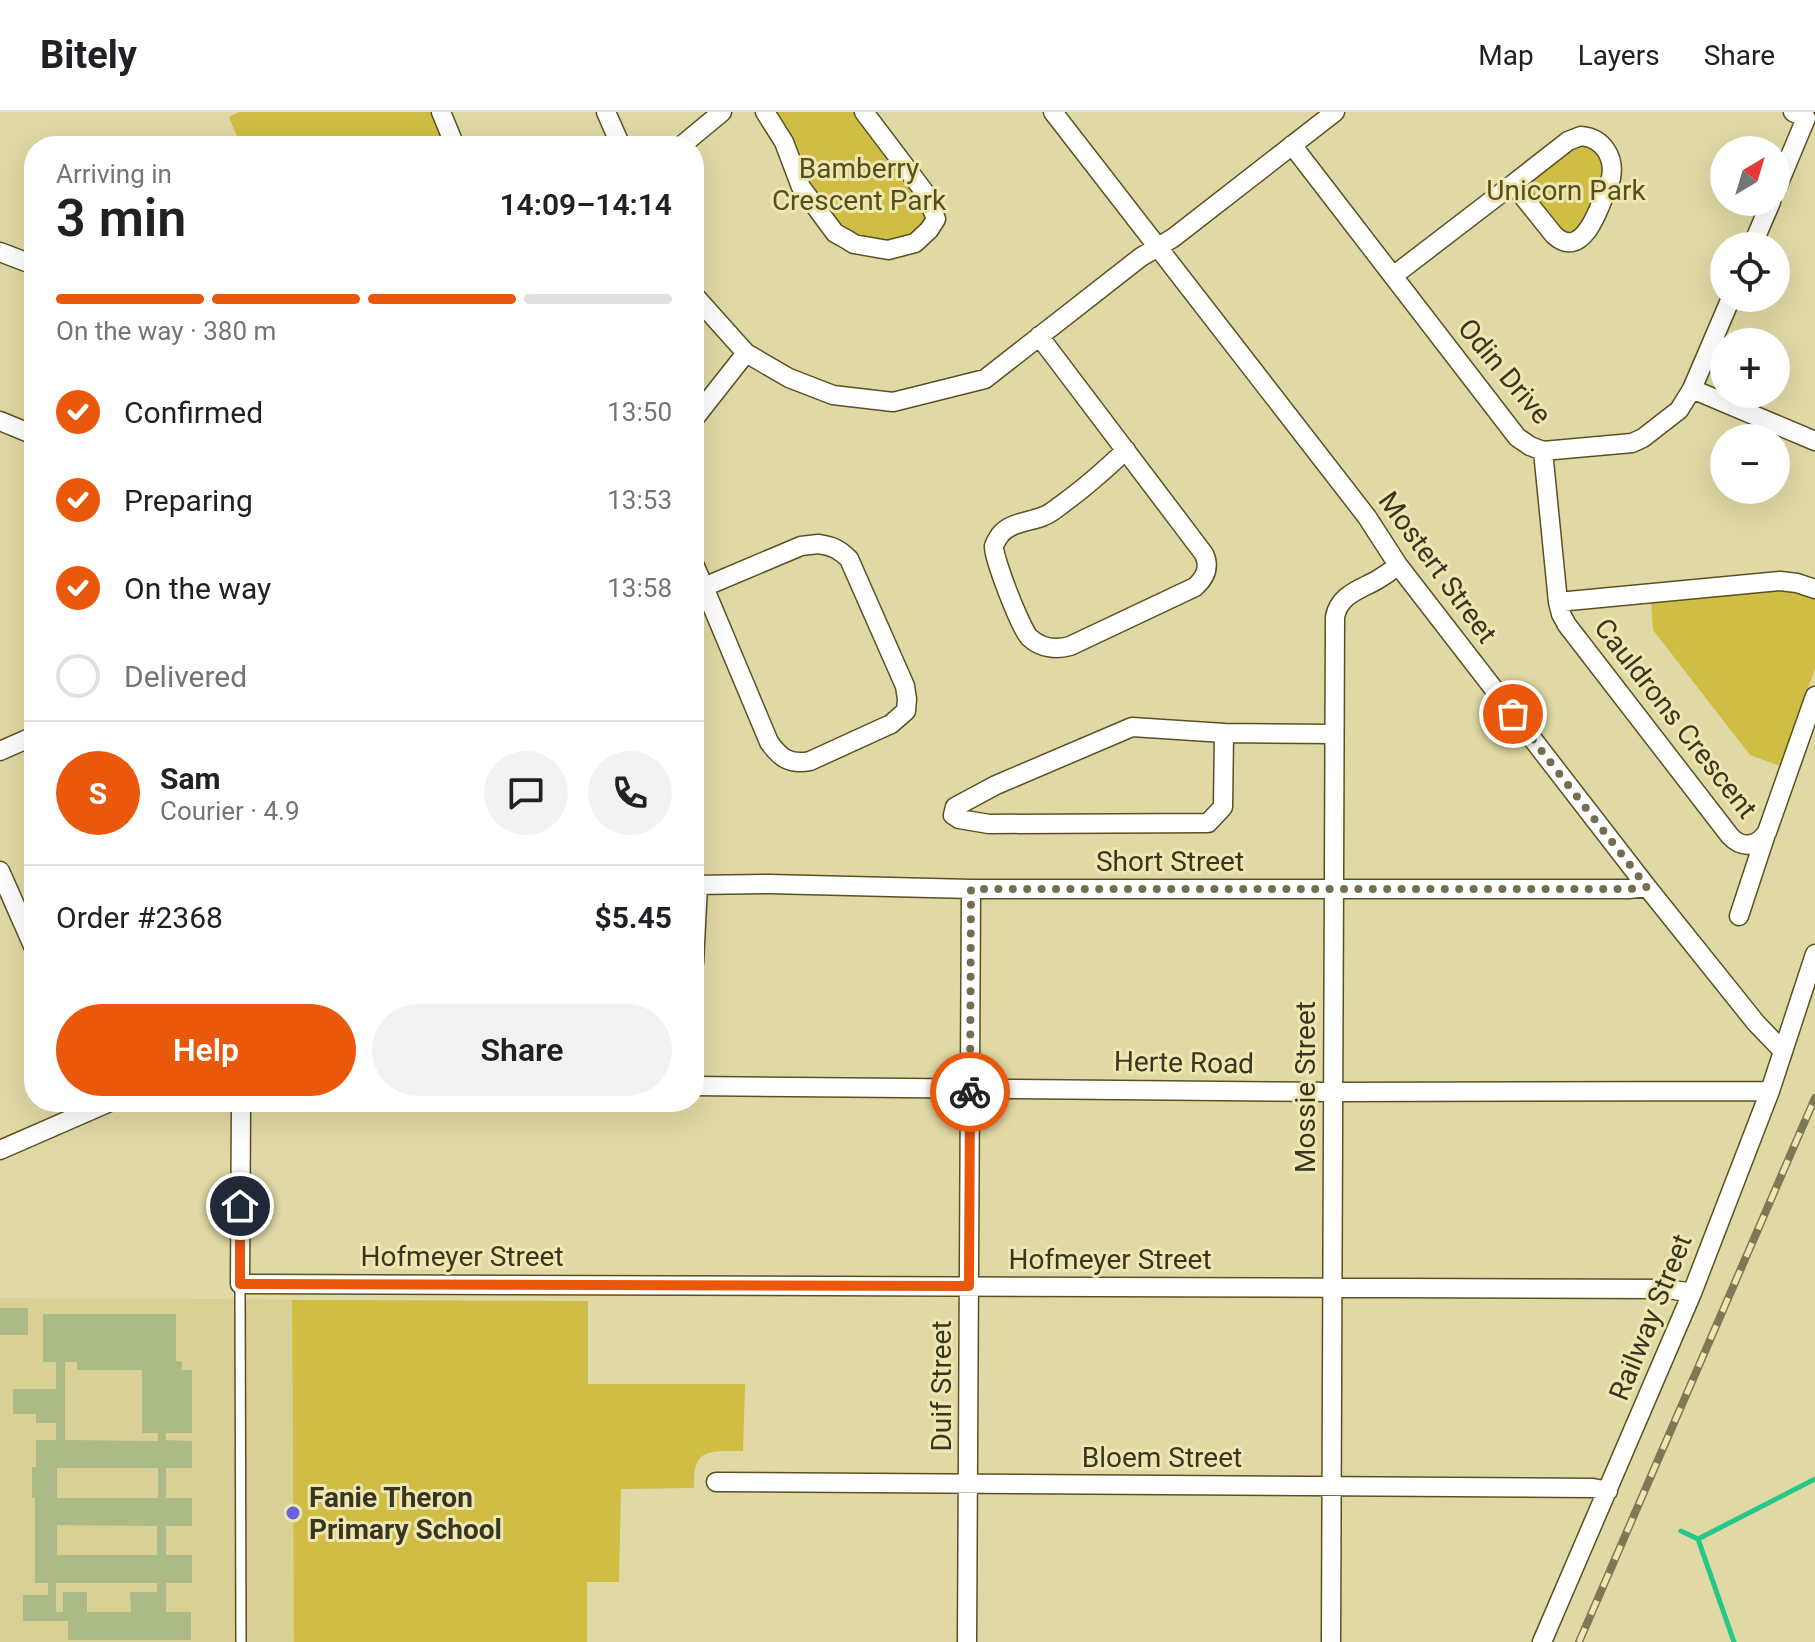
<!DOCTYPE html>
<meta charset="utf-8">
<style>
body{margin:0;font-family:Roboto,sans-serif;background:#f2f2f2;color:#202124;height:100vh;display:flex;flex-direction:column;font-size:30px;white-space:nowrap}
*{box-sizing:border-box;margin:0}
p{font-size:26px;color:#757577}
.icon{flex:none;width:44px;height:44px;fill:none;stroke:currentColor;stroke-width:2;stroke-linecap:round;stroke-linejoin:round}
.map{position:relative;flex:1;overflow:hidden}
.sheet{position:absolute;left:24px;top:24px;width:680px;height:976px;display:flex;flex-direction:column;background:#fff;border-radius:32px;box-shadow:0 8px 32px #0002}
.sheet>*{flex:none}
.needle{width:52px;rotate:38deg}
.fabs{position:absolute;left:1710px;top:24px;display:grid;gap:16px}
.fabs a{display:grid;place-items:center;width:80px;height:80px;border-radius:50%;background:#fff;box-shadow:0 8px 32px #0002;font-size:40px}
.pin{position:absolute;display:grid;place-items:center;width:68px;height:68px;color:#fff;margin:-34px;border:4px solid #fff;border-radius:50%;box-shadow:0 2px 8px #0007}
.courier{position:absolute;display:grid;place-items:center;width:80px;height:80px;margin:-40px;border:6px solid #ea580c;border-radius:50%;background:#fff;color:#222;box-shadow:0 2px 10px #0007}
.summary em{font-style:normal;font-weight:600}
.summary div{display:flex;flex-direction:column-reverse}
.summary{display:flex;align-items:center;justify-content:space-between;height:136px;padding:0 32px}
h1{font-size:52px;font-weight:600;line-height:60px}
.bar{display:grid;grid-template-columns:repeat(4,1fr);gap:12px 8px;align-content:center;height:96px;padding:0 32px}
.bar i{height:10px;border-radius:6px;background:#e0e0e0}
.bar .selected{background:#ea580c}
.bar p{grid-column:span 4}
.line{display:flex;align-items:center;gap:20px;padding:0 32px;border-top:2px solid #e0e0e0}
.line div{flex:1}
.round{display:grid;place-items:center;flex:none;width:84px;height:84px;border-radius:42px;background:#f2f2f2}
ol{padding:0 32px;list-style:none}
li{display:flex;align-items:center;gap:24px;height:88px}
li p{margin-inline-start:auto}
li .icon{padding:8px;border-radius:50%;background:#ea580c;color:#fff;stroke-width:4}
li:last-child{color:#757577}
li i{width:44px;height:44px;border:4px solid #e0e0e0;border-radius:50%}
.cta{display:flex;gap:16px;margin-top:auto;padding:16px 32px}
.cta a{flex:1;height:92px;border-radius:48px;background:#ea580c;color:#fff;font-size:32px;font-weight:600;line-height:92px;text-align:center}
.cta a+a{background:#f2f2f2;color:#202124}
header{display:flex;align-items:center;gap:48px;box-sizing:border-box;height:112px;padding:0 40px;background:#fff;border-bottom:2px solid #e0e0e0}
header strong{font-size:38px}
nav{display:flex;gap:44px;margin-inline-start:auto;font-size:28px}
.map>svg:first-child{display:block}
.built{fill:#d9d095}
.green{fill:#d0bd44}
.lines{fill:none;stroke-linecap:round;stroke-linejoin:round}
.stream{stroke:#25c888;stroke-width:5}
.building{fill:#acba88;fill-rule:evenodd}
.lane-casing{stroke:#595120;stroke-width:12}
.street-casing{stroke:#595120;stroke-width:21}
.lane{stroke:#fff;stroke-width:9}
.street{stroke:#fff;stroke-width:18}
.rail-casing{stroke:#7d7856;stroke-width:8}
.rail{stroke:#efe7b2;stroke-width:5;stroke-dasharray:15;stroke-linecap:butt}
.done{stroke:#736e4f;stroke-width:8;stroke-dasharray:0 14.4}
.route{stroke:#ea580c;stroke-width:10}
.poi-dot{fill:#6763dd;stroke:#efe7b2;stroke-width:3}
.labels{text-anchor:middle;stroke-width:6;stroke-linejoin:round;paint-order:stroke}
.park-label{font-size:28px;fill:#574f17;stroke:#efe7b2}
.street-label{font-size:28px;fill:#383520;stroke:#efe7b2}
.poi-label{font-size:28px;font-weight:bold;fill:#383520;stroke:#efe7b2;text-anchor:start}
</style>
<header>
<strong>Bitely</strong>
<nav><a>Map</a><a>Layers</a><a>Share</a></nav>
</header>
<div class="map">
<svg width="1815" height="1530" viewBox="0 0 1815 1530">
<rect width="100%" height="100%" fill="#e1d9a5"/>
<path class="built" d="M0 1186 588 1189 587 1530H0Z"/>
<path class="green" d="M239 0H434L449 34H245L236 22 229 5Z
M775 0H854L928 96V114L899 130 860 126 842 115 813 80Z
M1581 31 1600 40 1605 61 1583 114C1575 120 1570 121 1560 118 1552 107 1539 95 1533 83 1524 63 1567 40 1581 31Z
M1789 477 1815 486V557L1780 654 1750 643 1653 518 1651 489Z
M292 1188 588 1189V1272H745L743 1339C710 1339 692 1335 694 1376L621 1377 619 1470H587V1530H294Z"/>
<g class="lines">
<path class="stream" d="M1681 1419 1698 1427 1734 1530
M1698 1427 1815 1367"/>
</g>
<path class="building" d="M0 1196H28V1223H0Z
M43 1202H176V1249L182 1250V1258H192V1321H166V1328L192 1329V1356H166V1386H192V1414H166V1443H192V1471H166V1500H191V1528H68V1509H23V1483H48V1471H35V1385L32 1386V1355H36V1328H56V1311H36V1302H13V1277H56V1250H43ZM65 1250H77V1258H142V1321H158V1329L65 1328ZM57 1356H158V1386H57ZM57 1413 157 1414V1443H57ZM56 1471H157V1480H130L131 1500H87V1480H63V1500H56Z"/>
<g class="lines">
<g class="lane-casing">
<path id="lane" d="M240 1172 241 1530"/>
</g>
<g class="street-casing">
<path id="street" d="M441 0 455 34
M606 0 621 34
M765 0 784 30 801 75 835 121 846 127 854 132 888 138 915 131 929 118 936 107 926 82 864 0
M1053 0 1367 405 1398 453 1647 775 1756 911 1783 939
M1581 24C1603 26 1615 45 1611 66 1602 87 1585 152 1554 123L1513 72 1568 29Z
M1292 33 1517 325 1530 334 1543 339 1632 331 1643 326 1679 298 1692 277 1731 186
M681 34 722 0
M1776 78 1806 6 1793 0
M1752 134 1771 90
M0 140 34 153
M1393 164 1513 72
M694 183 746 241 789 266 833 283 893 290 985 267 1141 145 1173 126 1335 0
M1039 224 1204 442C1210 455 1206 465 1195 475L1070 534C1056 538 1041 536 1030 526 1021 518 993 445 994 434 995 431 998 426 1000 423 1010 410 1030 410 1044 404 1052 401 1058 395 1065 390 1087 374 1106 357 1126 338
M1692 277 1815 329
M694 307 746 241
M0 309 34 323
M1543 339 1558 490
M818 432C832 434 839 437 849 447L905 574 907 587 906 599 891 612 810 649C790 653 780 646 769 630L704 475 801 434Z
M694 452 704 475
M1815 477 1797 471 1780 469 1558 490 1561 502 1567 513 1730 724C1742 737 1757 735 1767 720L1815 584
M1224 621 1132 615 996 673 955 695 953 703 959 707 989 712 1208 711 1223 695 1224 621 1334 622
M0 639 34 624
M0 759 34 836
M694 773 769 772 971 777H1629L1647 775
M1739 804 1765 725
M694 851 698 774
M694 974 1333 980 1770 979
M241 990 240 1172 1668 1177 1692 1181
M0 1038 110 990
M716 1370 1593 1376 1608 1379
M967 1530 971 777
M1331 1530 1335 505C1339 483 1359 478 1377 468 1384 464 1391 459 1398 453
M1542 1530 1692 1181 1770 979 1815 842"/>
</g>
<use href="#lane" class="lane"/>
<use href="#street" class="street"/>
<g class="rail-casing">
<path id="rail" d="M1579 1530 1815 986"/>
</g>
<use href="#rail" class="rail"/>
</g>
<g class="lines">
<path class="done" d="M970 980 971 777H1629L1647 775 1513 602"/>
<path class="route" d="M240 1094V1172L969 1174 970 980"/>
</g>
<circle class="poi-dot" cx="293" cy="1401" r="8"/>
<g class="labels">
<g class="park-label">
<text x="859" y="66">Bamberry<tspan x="859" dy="32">Crescent Park</tspan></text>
<text x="1566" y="88">Unicorn Park</text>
</g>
<g class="street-label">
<text transform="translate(1505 259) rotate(50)" y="10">Odin Drive</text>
<text transform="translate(1438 455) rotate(54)" y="10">Mostert Street</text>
<text transform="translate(1676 606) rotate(52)" y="10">Cauldrons Crescent</text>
<text x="1170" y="759">Short Street</text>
<text transform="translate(1184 950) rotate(1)" y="10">Herte Road</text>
<text transform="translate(1305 975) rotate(-90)" y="10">Mossie Street</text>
<text x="462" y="1154">Hofmeyer Street</text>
<text x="1110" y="1157">Hofmeyer Street</text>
<text transform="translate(1650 1205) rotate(-68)" y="10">Railway Street</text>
<text transform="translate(941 1274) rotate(-90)" y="10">Duif Street</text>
<text x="1162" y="1355">Bloem Street</text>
</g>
<g class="poi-label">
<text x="309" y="1395">Fanie Theron<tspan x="309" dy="32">Primary School</tspan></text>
</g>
</g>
</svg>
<div class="fabs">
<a><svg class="needle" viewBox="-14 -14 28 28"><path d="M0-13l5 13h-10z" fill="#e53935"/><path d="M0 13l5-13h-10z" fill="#757577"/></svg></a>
<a><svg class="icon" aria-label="locate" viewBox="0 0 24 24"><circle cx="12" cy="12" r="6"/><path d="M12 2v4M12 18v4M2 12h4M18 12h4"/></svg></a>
<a>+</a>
<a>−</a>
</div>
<div class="pin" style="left:1513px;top:602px;background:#ea580c"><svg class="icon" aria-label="bag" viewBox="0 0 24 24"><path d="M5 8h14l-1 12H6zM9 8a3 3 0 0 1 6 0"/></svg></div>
<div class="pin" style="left:240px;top:1094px;background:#1f2937"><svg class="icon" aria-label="home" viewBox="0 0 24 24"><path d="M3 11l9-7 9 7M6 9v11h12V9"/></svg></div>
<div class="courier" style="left:970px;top:980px"><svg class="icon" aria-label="bike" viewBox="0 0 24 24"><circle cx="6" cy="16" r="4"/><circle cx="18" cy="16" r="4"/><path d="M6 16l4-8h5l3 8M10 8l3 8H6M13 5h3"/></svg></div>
<section class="sheet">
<div class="summary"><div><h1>3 min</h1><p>Arriving in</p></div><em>14:09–14:14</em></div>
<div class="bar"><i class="selected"></i><i class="selected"></i><i class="selected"></i><i></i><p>On the way · 380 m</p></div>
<ol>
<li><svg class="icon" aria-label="check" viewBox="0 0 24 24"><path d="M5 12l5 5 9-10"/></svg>Confirmed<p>13:50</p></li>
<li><svg class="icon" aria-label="check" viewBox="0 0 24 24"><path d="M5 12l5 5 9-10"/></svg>Preparing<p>13:53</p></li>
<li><svg class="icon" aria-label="check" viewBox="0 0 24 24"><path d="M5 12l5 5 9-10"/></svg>On the way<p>13:58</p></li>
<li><i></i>Delivered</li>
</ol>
<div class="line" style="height:144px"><b class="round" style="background:#ea580c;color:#fff">S</b><div><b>Sam</b><p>Courier · 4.9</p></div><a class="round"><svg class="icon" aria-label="chat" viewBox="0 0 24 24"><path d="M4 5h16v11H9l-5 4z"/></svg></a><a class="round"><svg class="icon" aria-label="phone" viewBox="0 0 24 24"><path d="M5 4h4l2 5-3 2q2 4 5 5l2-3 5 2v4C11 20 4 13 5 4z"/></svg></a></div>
<div class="line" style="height:104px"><div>Order #2368</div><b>$5.45</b></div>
<div class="cta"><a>Help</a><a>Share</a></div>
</section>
</div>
